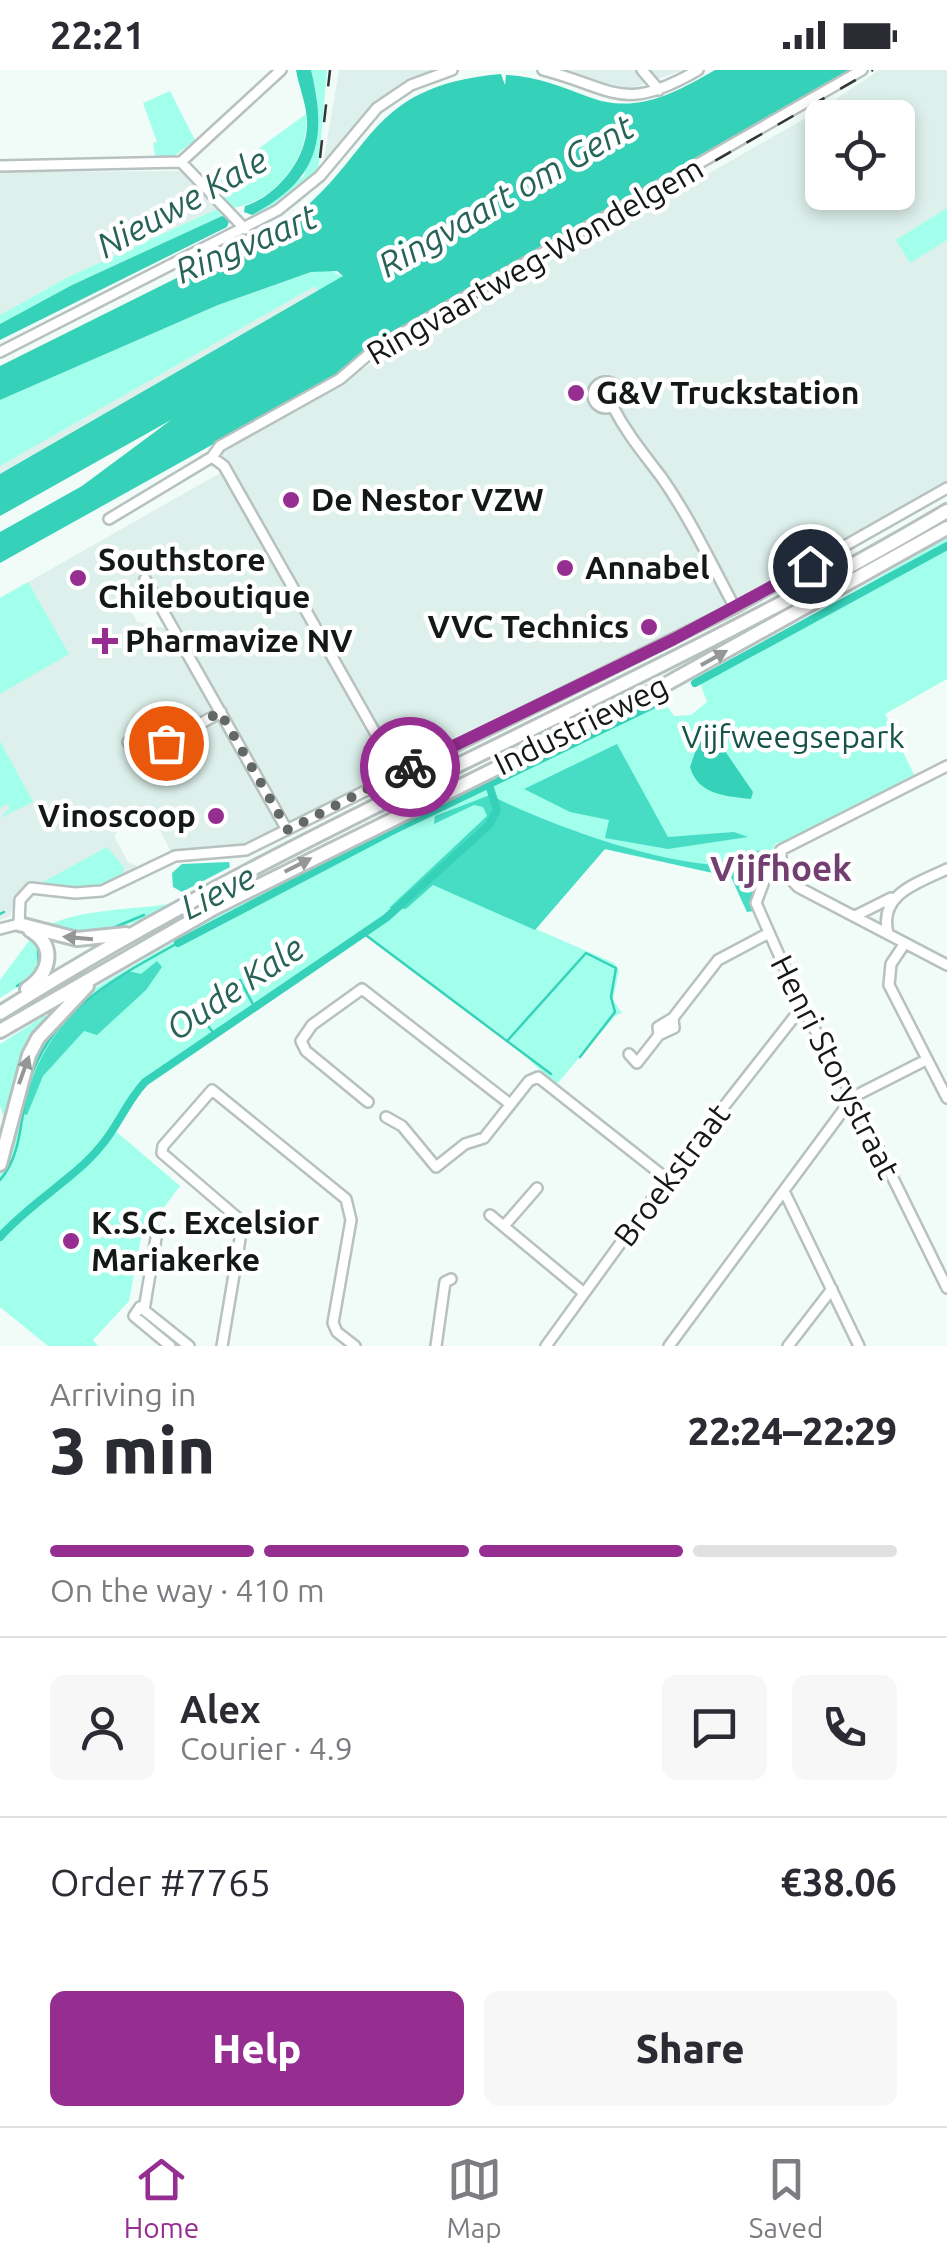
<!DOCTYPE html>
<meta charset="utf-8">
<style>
body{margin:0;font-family:Ubuntu,sans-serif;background:#f7f7f7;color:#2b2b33;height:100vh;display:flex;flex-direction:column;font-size:38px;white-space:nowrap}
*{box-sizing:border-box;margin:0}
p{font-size:32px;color:#7c7c81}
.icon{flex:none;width:55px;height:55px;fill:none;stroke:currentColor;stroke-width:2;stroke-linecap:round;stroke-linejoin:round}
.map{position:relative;height:1276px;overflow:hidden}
.sheet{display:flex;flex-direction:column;background:#fff;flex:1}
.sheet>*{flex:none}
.fabs{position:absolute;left:805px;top:30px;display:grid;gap:20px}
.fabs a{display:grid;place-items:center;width:110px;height:110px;border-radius:15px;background:#fff;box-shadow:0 5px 15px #0003;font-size:50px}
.pin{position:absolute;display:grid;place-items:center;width:85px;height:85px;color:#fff;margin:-42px;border:5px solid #fff;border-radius:50%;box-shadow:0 2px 10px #0007}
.courier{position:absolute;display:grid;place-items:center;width:100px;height:100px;margin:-50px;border:8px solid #962d91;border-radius:50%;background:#fff;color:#222;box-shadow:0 2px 12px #0007}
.summary em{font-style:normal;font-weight:800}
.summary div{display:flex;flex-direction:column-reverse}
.summary{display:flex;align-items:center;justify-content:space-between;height:170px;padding:0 50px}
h1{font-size:65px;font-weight:800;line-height:75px}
.bar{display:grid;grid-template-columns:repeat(4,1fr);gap:15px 10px;align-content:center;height:120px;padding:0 50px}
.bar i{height:12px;border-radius:8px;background:#e1e1e2}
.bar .selected{background:#962d91}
.bar p{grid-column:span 4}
.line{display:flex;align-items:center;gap:25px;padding:0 50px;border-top:2px solid #e1e1e2}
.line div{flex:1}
.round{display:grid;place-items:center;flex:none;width:105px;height:105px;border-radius:15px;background:#f7f7f7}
.button{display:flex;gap:20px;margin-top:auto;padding:20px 50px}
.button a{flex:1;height:115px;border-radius:15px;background:#962d91;color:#fff;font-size:40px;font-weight:800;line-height:115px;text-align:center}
.button a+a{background:#f7f7f7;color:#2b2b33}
.status{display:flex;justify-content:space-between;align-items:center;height:70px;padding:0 50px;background:#fff;direction:ltr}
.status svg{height:28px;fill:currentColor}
.menu{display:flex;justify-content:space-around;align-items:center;height:140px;border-top:2px solid #e1e1e2;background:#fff;font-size:28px;color:#7c7c81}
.menu a{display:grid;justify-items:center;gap:5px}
.menu .selected{color:#962d91}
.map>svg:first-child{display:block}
.built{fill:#ddf0eb;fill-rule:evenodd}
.green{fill:#a1ffec}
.forest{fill:#47ddc5}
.water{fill:#36d1b9}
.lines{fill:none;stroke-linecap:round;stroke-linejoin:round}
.stream{stroke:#36d1b9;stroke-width:2.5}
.canal{stroke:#36d1b9;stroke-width:8}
.minor-casing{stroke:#b7c1bf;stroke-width:14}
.highway-casing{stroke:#b7c1bf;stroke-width:18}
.minor{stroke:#fff;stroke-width:9}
.highway{stroke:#fff;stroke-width:12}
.rail{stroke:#323735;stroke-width:2.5;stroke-dasharray:18 18;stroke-linecap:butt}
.oneway{fill:#959797}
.done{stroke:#616866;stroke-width:10;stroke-dasharray:0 18}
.route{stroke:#962d91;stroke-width:12}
.poi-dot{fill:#962d91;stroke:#fff;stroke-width:4}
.labels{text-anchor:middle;stroke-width:9;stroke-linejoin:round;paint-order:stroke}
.street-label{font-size:32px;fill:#141817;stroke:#fff}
.poi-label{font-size:32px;font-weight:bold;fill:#141817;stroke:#fff;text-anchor:start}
.park-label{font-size:32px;fill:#165349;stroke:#fff}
.water-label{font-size:35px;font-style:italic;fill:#286358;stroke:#fff}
.neighbourhood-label{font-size:35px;font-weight:bold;fill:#733f70;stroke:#fff}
</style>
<div class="status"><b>22:21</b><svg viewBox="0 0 49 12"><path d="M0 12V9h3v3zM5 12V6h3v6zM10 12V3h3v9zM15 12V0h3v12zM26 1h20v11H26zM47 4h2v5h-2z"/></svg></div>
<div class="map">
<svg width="947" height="1276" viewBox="0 0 947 1276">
<rect width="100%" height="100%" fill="#f1fcf9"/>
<path class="built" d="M339 0H436L407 13 373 38 329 92 324 89Z
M554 0H683L624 21Z
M879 0H947V413L656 575 405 698 396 692 221 383 591 164 650 137 818 41ZM822 48H898V122H822Z
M180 101 217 139 66 208 0 245V102Z
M342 204 340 212 0 404V330Z
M222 402 385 696 383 709 292 753 154 515 126 532 137 552 170 559 280 752 279 760 251 775 228 780 171 782 150 740 127 750 114 766 128 792 137 796 117 812 69 819 43 812 31 813 18 823 10 846 0 850V528Z"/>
<path class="green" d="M311 0H327L318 103 254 148 252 145 304 106 317 26Z
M170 21 195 70 172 88 156 91 153 73 157 72 143 33Z
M306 44C310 88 277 130 234 138L210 114Z
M947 138V170L910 193 896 170Z
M217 139 222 146 72 215 0 254V245L66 208Z
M330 200 343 207 318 221 315 216 0 396V330L218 235 311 202Z
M947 468V609L885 644 916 709 791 774 776 773 755 822 753 841 747 842 731 807 604 779 536 859 614 893 619 900 613 930 622 943 615 946 556 1015 508 970 363 863 145 1012 112 1058 180 1116 141 1168 129 1231 93 1270 98 1276H48L0 1237V1104L12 1081 26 1005 42 971 88 922 218 846 660 626 674 646 691 645 707 632 699 610Z
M28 512 69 584 0 624V528Z
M0 671 33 732 0 748 10 738 7 734 0 738Z
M107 777 124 797 122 808C94 821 72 820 43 812Z
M177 833C127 857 103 870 47 856 78 839 141 839 177 833Z
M31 868C57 897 22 914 0 928V910Z
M44 946H53L31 976 8 1058 0 1036V974Z"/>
<path class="forest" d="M617 674 668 767 734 762 748 767 668 779 605 768 609 750 570 742 524 719Z
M490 725C549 755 653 792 719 795 733 778 753 781 773 781L753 841 747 842 731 807 605 779 535 860 433 815 406 839 389 838 487 746 483 737 474 735 434 754 435 746Z
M229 792 230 797 182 822 173 817 172 803 182 794Z
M157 891 162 897 146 920 97 965 84 961 43 1006 27 1045 23 1044C35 977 71 936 128 901L141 904Z"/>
<path class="water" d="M296 0H311C328 70 318 110 252 145L244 142 245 136C277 126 306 90 307 56 308 37 299 18 296 0Z
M715 0H849L531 182 367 281 341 303 0 493V462L82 416 171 350 0 446V404L343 206 337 201 311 202 218 235 0 330V296L283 155C376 89 362 16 501 4L505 15 506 5C536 6 561 17 589 27 636 45 675 23 715 0Z
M222 146 230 149 227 157 0 270V254L72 215Z
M701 665 716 668 753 722 751 729C726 726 698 725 690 697Z"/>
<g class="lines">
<path class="stream" d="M0 844 4 842
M108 860 144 845
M363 863 551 1004
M38 880 39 895
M240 910 255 938
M17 916 33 906
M192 935 215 965
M508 970 586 883 616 898 611 927 615 942 580 987
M0 1110C21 1086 20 1052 27 1022 43 945 115 908 178 873"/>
<path class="canal" d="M695 613 947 476
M178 873 390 762 659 632
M0 1167C30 1133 75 1108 100 1077 118 1057 126 1032 145 1012L386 848 489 755 497 740 490 718"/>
<g class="minor-casing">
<path id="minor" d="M543 0C616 19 622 44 698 0
M642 0 659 20
M181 92 281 0
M0 96 181 92 245 159
M0 282 278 140 320 106 377 38 411 15 452 0
M593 325a13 13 0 1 1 26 0a13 13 0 1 1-26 0Z
M613 337C627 364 644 384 662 408 690 448 712 495 735 538
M212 387 224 396 398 703
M109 449 212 387 220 376 340 309 375 279 862 0
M145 509 287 760
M128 672 138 689 221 642
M947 696 781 780V799L766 806 756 833 802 937 853 1027 947 1218
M781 799 798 817 947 895
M855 846 891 828
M0 859 19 854 20 830 31 818 75 823 102 821 175 786 246 780 735 538 947 418
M888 863C878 824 918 813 947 799
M905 873 891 894 889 915 947 1028
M673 948 674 958 659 965 658 957 673 948 718 890 767 864
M629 984 637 993 659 965
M368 1032 306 981 301 971 312 955 362 919 510 1034
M386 1047 402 1056 436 1097 465 1074 484 1068 529 1011 538 1007 667 1109
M784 1121 859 1276
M490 1145 584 1223
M504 1156 537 1118
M144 1240 157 1162
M144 1240 140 1237 134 1246 170 1276
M144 1240 189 1276
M222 1276 242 1157 239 1149 162 1083 163 1076 212 1020 346 1129 351 1150 333 1253 337 1262 355 1276
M436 1276 445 1212 451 1209
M546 1276 667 1109 802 937
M669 1276 853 1027 926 990
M788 1276 832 1219"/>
</g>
<g class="highway-casing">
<path id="highway" d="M19 854 77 869 126 864
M27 919C50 903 57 876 30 860
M0 943C302 752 639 623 947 441
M0 961 214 838 661 617 947 458
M0 1094 29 985 38 968 87 916"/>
</g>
<use href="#minor" class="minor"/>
<use href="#highway" class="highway"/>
<path class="rail" d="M320 88 330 0
M372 288 873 0"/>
</g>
<defs><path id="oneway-solid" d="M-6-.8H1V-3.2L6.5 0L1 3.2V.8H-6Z" transform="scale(2.5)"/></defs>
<g class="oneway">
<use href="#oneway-solid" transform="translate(714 588) rotate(-29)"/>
<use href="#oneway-solid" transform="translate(298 795) rotate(-27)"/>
<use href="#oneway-solid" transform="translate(78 868) rotate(-175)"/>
<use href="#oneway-solid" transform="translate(24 1000) rotate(-70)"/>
</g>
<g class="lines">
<path class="done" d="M166 673 220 642 288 760 410 697"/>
<path class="route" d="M410 697 674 569 810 496"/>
</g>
<g class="poi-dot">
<circle cx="576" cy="323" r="10"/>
<circle cx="291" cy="430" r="10"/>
<circle cx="565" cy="498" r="10"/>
<circle cx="78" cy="508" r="10"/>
<circle cx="649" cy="557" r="10"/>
<path d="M100 556h10v10h10v10h-10v10h-10v-10h-10v-10h10z"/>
<circle cx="216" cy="746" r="10"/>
<circle cx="71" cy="1171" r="10"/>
</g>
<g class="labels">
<g class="street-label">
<text transform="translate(535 191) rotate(-30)" y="11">Ringvaartweg-Wondelgem</text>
<text transform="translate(581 655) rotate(-26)" y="11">Industrieweg</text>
<text transform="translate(835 997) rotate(63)" y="11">Henri Storystraat</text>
<text transform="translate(672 1105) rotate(-53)" y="11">Broekstraat</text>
</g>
<g class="poi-label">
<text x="596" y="334">G&amp;V Truckstation</text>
<text x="311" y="441">De Nestor VZW</text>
<text x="98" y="501">Southstore<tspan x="98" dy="37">Chileboutique</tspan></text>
<text x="585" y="509">Annabel</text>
<text x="629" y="568" text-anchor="end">VVC Technics</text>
<text x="125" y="582">Pharmavize NV</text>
<text x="196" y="757" text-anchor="end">Vinoscoop</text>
<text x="91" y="1164">K.S.C. Excelsior<tspan x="91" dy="37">Mariakerke</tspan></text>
</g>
<g class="park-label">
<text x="793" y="678">Vijfweegsepark</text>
</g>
<g class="water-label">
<text transform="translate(506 126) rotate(-30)" y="12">Ringvaart om Gent</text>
<text transform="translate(182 133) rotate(-29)" y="12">Nieuwe Kale</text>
<text transform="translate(246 174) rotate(-23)" y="12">Ringvaart</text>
<text transform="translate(218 822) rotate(-27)" y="12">Lieve</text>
<text transform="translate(235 918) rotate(-34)" y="12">Oude Kale</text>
</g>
<g class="neighbourhood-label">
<text x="781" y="811">Vijfhoek</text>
</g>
</g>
</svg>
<div class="fabs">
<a><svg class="icon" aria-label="locate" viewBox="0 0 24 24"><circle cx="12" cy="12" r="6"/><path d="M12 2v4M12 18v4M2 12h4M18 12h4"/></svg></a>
</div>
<div class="pin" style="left:166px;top:673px;background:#ea580c"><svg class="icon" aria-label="bag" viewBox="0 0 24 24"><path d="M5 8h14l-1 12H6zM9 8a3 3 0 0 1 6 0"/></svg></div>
<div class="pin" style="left:810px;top:496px;background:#1f2937"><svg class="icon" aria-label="home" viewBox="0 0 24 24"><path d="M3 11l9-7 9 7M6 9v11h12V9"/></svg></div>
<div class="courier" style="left:410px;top:697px"><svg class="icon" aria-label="bike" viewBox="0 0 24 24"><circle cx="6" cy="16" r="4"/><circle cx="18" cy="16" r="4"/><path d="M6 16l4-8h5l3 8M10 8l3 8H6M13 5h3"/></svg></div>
</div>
<section class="sheet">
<div class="summary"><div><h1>3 min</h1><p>Arriving in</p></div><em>22:24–22:29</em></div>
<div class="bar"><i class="selected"></i><i class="selected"></i><i class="selected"></i><i></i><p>On the way · 410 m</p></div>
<div class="line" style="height:180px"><a class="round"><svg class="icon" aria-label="person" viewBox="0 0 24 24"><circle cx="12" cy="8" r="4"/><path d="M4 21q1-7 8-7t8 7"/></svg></a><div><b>Alex</b><p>Courier · 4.9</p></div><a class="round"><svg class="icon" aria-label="chat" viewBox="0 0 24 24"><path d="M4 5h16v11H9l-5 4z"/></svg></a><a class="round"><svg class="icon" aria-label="phone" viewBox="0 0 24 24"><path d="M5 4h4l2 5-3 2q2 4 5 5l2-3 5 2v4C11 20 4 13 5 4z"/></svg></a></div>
<div class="line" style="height:130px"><div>Order #7765</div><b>€38.06</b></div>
<div class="button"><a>Help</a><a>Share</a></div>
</section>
<nav class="menu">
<a class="selected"><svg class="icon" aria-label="home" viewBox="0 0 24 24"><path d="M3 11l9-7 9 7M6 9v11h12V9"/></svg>Home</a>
<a><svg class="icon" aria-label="map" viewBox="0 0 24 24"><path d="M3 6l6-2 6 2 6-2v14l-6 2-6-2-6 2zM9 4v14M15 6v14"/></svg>Map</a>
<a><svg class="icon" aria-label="saved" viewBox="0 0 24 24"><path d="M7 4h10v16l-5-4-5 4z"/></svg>Saved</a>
</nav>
